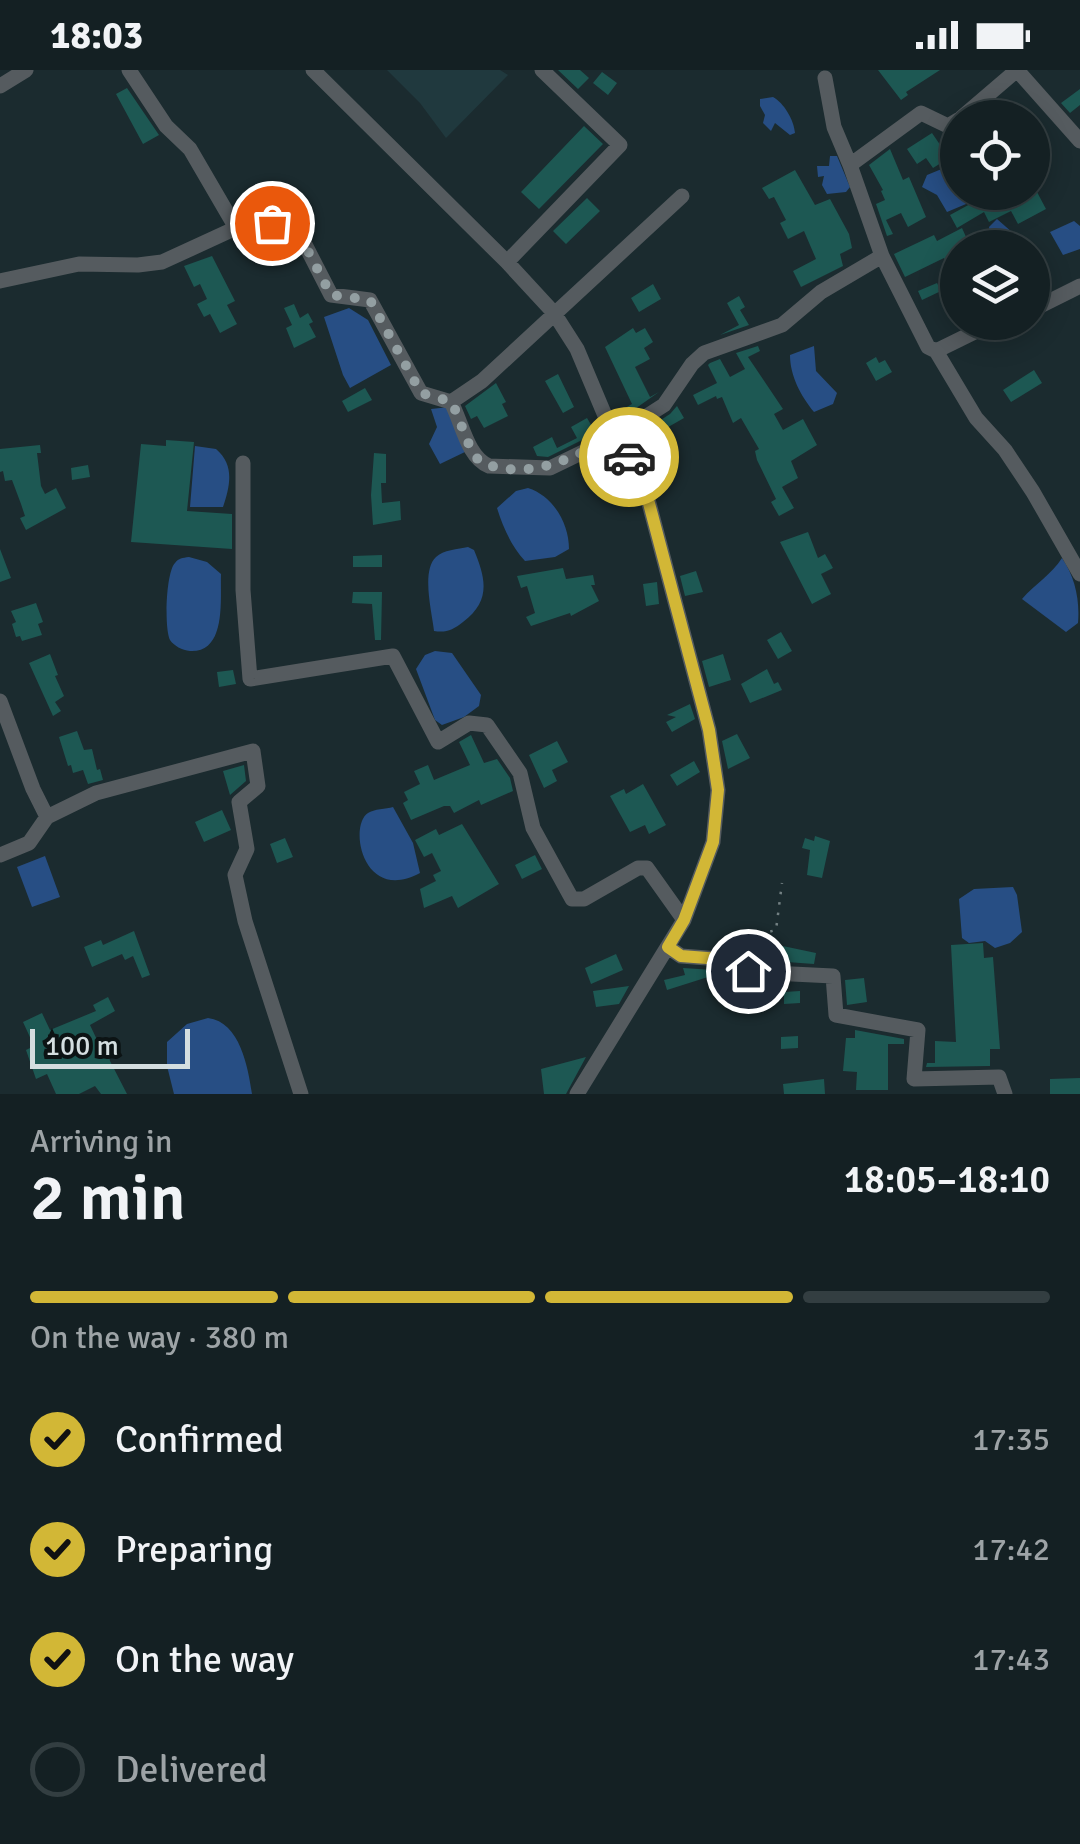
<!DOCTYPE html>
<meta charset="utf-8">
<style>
body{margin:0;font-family:Signika,sans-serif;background:#212d30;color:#f1f3f6;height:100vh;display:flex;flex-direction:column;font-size:38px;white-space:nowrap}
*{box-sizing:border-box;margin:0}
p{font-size:32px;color:#9da3a6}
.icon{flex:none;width:55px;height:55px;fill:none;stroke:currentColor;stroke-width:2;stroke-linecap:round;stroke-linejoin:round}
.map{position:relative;height:1024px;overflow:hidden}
.sheet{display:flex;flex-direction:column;background:#142023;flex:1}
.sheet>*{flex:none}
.tools{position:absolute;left:940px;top:30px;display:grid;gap:20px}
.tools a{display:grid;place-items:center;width:110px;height:110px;border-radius:50%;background:#142023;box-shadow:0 5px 25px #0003,0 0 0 2px #333e41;font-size:50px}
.scale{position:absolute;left:30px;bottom:25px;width:160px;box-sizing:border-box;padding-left:10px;border:5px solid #d4dee0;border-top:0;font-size:28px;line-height:35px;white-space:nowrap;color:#d4dee0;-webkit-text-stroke:8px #0c1314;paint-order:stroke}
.pin{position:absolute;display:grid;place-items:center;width:85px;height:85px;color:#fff;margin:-42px;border:5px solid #fff;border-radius:50%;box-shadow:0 2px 10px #0007}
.courier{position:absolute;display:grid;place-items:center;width:100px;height:100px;margin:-50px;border:8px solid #d2b736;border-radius:50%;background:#fff;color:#222;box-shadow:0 2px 12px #0007}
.headline em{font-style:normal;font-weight:600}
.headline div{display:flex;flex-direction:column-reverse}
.headline{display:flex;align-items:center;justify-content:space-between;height:170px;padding:0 30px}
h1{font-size:65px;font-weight:600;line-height:75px}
.bar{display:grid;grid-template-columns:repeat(4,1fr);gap:15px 10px;align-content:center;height:120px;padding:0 30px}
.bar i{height:12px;border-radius:8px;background:#333e41}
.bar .on{background:#d2b736}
.bar p{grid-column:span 4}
ol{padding:0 30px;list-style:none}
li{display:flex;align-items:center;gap:30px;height:110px}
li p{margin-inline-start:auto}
li .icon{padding:10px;border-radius:50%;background:#d2b736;color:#111;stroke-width:4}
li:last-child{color:#9da3a6}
li i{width:55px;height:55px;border:5px solid #333e41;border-radius:50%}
.status{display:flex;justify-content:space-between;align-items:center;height:70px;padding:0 50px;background:#142023;direction:ltr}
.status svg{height:28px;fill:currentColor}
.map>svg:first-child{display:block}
.built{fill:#20393e}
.water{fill:#274e84}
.building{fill:#1d5853}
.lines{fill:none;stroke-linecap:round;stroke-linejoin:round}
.path{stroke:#738083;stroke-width:2.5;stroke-dasharray:2.5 8;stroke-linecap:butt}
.minor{stroke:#555b5f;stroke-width:15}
.done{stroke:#939fa2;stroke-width:10;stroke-dasharray:0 18}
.route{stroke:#d2b736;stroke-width:12}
</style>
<div class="status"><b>18:03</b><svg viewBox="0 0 49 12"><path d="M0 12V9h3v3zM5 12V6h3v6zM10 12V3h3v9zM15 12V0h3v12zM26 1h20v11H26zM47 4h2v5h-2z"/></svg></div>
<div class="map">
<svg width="1080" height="1024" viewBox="0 0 1080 1024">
<rect width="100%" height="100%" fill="#1b2b2f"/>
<path class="built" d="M387 0H500L508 5 446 68 420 33Z"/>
<path class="water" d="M773 27C784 33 794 50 795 63L790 65 775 53 771 61 763 53 765 45 760 36V29Z
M830 86H837L850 117 846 122 827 124 822 115 824 106 818 107 817 96H829Z
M949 96 957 111 958 122 963 123 966 134 947 142 937 125 922 117 927 105Z
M997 149 1013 163 1015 177H992L989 157Z
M1074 151 1080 156V179L1063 185 1050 162Z
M349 238 368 250 391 295 350 318 343 305 324 247Z
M814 276 816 301 837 323 833 334 814 342C801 326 790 306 790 285Z
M449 337 467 381 440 394 429 374 437 357 431 339Z
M195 376 216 379C235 395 230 416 223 437H190Z
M528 418C553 426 569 453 569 479L555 487 525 491C511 476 503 457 497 438L516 421Z
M468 477 474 480C486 509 491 531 463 552 453 560 446 563 434 561 432 542 421 501 436 487 443 480 458 479 468 477Z
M189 487 207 492 221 504C220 528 227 583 190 581 182 580 174 576 170 570 164 558 166 502 175 493 179 488 182 488 189 487Z
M1062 488C1075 507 1080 530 1078 553L1066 562 1022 529C1035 514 1052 504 1062 488Z
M435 581 452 583 481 625 479 636 464 647 442 655 435 650 416 599 425 585Z
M393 737 413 773 420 803C363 834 348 756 368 743 374 739 386 739 393 737Z
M45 786 60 827 32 837 17 797Z
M1013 817 1017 825 1022 862 1010 873 995 878 985 871 969 873 962 868 959 829 974 819Z
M208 948C240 952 248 997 252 1024H174L167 996V972L187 954Z"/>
<path class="building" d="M558 0H580L589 8 578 19Z
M878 0H940L906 22 908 25 901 30Z
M602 2 617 13 608 25 593 13Z
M127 18 159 65 143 74 116 24Z
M1080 19V35L1070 43 1061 33Z
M584 56 603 74 539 139 521 122Z
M932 63 949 88 933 98 926 88 917 94 907 79Z
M890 79 903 110 909 107 926 147 908 157 901 143 886 150 893 164 887 166 876 134 885 130 881 121 883 120 869 95Z
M795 100 815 135 830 129 849 164 852 178 840 184 843 196 801 217 793 201 816 189 804 161 788 169 780 153 786 150 774 127 769 129 762 118Z
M966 122H1037L1046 139 1018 154 1011 141 989 152 984 142 957 158 950 145 972 133Z
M587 128 600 141 566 174 553 161Z
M962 158 971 178H958V195L950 199 944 188 905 207 892 180 894 184 934 165 937 171Z
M212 186 235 231 227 235 237 254 220 263 210 244 204 247 197 234 207 229 200 214 194 217 184 196Z
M937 213 941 221 922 230 918 221Z
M653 214 661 229 639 242 631 228Z
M739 226 745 237 740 240 749 255 720 265 739 255 727 233Z
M294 234 300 248 308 243 313 252 309 254 316 267 294 278 286 258 292 255 284 238Z
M633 258 636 263 645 258 653 272 644 278 650 289 635 297 650 327 659 322 622 348 618 342 632 334 605 277Z
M758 276 760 281 748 287 783 339 774 344 783 360 803 349 817 375 791 391 798 408 782 417 794 438 779 446 771 432 776 429 757 390 755 381 759 379 741 348 733 353 722 327 717 329 716 326 698 335 693 325 717 313 708 295 710 293 720 289 730 307 745 299 736 283Z
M876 287 879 293 885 290 892 302 876 311 866 293Z
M1034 300 1042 313 1011 332 1003 320Z
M558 304 574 337 563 343 545 311Z
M496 313 506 332 502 334 508 346 484 358 477 346 471 349 465 336Z
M365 318 372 330 348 342 342 331Z
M677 336 684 348 656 364 673 406 657 414 630 370 670 344Z
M587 348 596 363 548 387 537 386 533 377 552 367 557 378 577 368 571 357Z
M166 370 194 372 187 441 232 444V479L131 472 141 374 166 376Z
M40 375 41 383H37L41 416 45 424 56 418 66 438 26 460 20 448 25 446 21 434 12 410 5 411 3 401 0 402V379Z
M374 383 386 384V413H381L382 433 400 431 401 450 373 455 371 425Z
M88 395 90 407 72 410 71 398Z
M808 462 818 488 825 484 833 498 821 504 831 524 812 534 780 472Z
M0 479 11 508 0 512Z
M382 485V497H353V486Z
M563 498 566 509 593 505 595 515H591L599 531 571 546 570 543 531 556 526 547 535 543 527 516 521 518 517 506Z
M696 501 703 522 685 526 680 506Z
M657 512 659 534 646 536 643 514Z
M353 522H382L381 570H375L372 534 352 533Z
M36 533 43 552 38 554 42 565 22 571 20 566 16 567 12 554 16 552 11 541Z
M781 562 792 581 778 589 767 570Z
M50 584 58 605 55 606 64 626 55 632 61 641 53 646 29 593Z
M723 584 731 610 709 617 702 591Z
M767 599 774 614 778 612 782 620 750 633 741 614Z
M233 600 236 614 219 617 217 602Z
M690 634 695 649 672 662 666 652 676 647 667 645Z
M77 661 84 680 92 679 97 700 100 699 103 710 88 714 83 700 73 703 71 695 68 696 59 667Z
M737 664 750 688 728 699 722 671Z
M471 665 484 693 497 689 510 708 513 721 481 735 479 730 454 743 450 736H444L411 750 403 733 408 730 404 722 420 714 414 701 428 695 434 710 470 695 459 672Z
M557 671 568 692 552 700 557 711 544 718 529 685Z
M694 691 700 702 677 716 670 705Z
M244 695 246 711 230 725 223 701Z
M643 714 666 755 649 764 645 755 630 762 610 726 624 719 626 724Z
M222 740 231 760 204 772 195 752Z
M462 754 499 814 458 838 452 826 424 838 420 819 436 811 433 805 441 801 432 783 424 787 415 770 436 759 439 765Z
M815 766 830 771 822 808 807 805 810 780 802 778 805 768 814 771Z
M285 768 293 787 277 793 270 774Z
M535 785 542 799 522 809 515 795Z
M134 861 150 905 142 908 133 886 125 890 122 884 92 897 84 877 101 870 103 875Z
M758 867 778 872V875L816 883 814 894 787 892 755 883Z
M983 873 984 888 993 887 1000 979H990V996L926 997 927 993H935V971L956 972 951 875Z
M616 884 623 900 591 914 585 898Z
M683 898 714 900 722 909 710 912 708 907 667 920 664 910 685 905Z
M864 908 867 932 847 935 845 910Z
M629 916 619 934 596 937 593 921Z
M800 921V933L784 934V922Z
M108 927 115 941 90 955 99 974 108 969 115 983 109 986 110 991 127 1024H101L95 1016 79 1024H56L47 1004 36 1009 26 980 34 976 23 952 42 943 50 960 96 941 93 935Z
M855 960 904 969V974H888V1020H856L857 1002 843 1001 846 968H855Z
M798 966V978L781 979V967Z
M586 987 566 1024H544L541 999Z
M1080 1008V1024H1050V1009Z
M824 1009 825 1024H784L783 1014Z"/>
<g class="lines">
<path class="path" d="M750 890 753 866 776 860 782 813"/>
<path class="minor" d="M129 0 166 56 190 79 236 158 253 163 280 150 296 157 331 225 370 230 421 323 451 332C462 352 467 387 489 396L550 398 614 367 664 335 692 294 704 283 782 255 821 222 882 186
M313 0 507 192
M542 0 620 75 507 192 554 243 577 279 614 367 632 391 646 422 709 660 718 720 713 772 684 850 577 1024
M825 8 834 57 850 95
M0 16 26 0
M961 48 1017 0 1080 71
M958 50 948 56 921 43 850 95 882 186 928 277 936 281 995 252
M0 211 79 194 138 195 162 192 236 158
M1032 240 1080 216
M936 281 976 348 1005 380 1033 422 1080 504
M451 332 482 311 682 126
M243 393V520L250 609 393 586 438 672 469 653 487 655 520 703 533 758 572 829H584L638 798H647L684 850
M0 631 33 719 47 747
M0 785 29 773 47 747 96 723 253 681 258 716 239 732 247 779 235 805 245 851 301 1024
M668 877 681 886 720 889 730 901 833 906 836 945 918 960 914 1009 999 1007 1005 1024"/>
</g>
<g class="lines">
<path class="done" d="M272 153 280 150 296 158 331 225 370 230 421 323 452 332 472 382 480 392C529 412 571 388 614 367L629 387"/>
<path class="route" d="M629 387 646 422 709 660 718 720 713 772 684 850 668 877 681 886 720 889 730 902 748 901"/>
</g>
</svg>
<div class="tools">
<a><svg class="icon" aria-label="locate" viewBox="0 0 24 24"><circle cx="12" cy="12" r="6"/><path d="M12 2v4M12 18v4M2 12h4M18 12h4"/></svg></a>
<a><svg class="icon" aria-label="layers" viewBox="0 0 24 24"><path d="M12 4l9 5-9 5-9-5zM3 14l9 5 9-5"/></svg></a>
</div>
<div class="scale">100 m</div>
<div class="pin" style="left:272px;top:153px;background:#ea580c"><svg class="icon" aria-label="bag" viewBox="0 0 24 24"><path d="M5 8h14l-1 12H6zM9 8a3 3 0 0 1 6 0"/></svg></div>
<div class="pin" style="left:748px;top:901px;background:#1f2937"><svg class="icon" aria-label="home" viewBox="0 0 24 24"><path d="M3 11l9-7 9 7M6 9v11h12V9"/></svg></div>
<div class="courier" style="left:629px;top:387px"><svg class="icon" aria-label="car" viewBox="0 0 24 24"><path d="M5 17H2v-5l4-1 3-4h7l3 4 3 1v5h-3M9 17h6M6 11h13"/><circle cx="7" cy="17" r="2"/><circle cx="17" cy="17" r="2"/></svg></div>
</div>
<section class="sheet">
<div class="headline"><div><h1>2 min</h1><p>Arriving in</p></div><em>18:05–18:10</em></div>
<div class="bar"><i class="on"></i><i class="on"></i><i class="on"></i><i></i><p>On the way · 380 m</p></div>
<ol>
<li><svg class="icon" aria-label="check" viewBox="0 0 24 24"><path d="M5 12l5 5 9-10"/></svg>Confirmed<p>17:35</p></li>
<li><svg class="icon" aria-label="check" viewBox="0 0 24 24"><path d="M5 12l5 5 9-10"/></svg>Preparing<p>17:42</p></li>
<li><svg class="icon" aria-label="check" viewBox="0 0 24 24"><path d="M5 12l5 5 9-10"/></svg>On the way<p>17:43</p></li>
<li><i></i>Delivered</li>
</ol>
</section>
